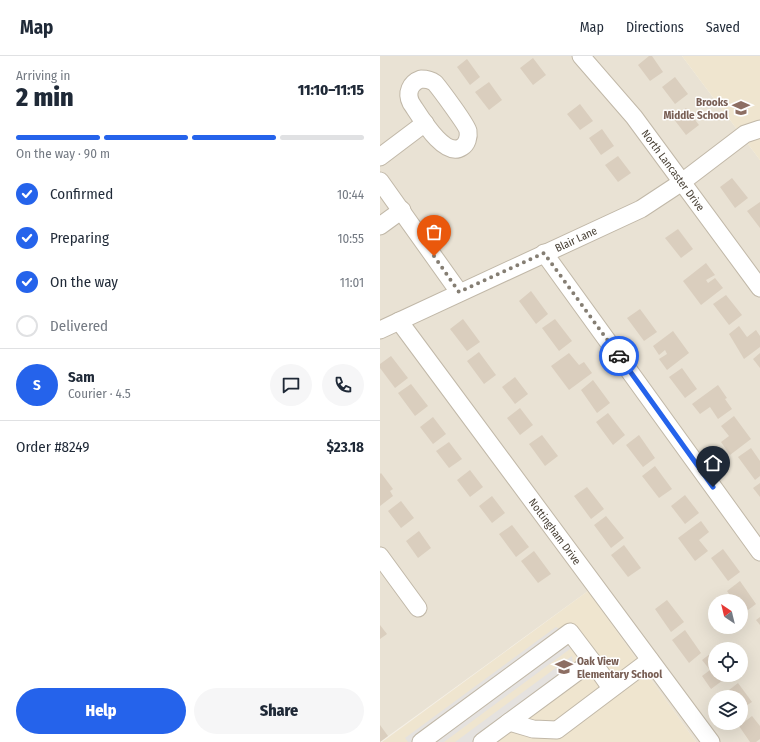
<!DOCTYPE html>
<meta charset="utf-8">
<style>
body{margin:0;font-family:"Fira Sans Condensed",sans-serif;background:#f6f6f7;color:#1f2937;height:100vh;display:flex;flex-direction:column;font-size:15px;white-space:nowrap}
*{box-sizing:border-box;margin:0}
p{font-size:13px;color:#747a83}
.icon{flex:none;width:22px;height:22px;fill:none;stroke:currentColor;stroke-width:2;stroke-linecap:round;stroke-linejoin:round}
.map{position:relative;flex:1;overflow:hidden}
.drawer{display:flex;flex-direction:column;background:#fff;width:380px}
.drawer>*{flex:none}
.needle{width:26px;rotate:325deg}
.controls{position:absolute;left:328px;top:538px;display:grid;gap:8px}
.controls a{display:grid;place-items:center;width:40px;height:40px;border-radius:50%;background:#fff;box-shadow:0 4px 16px #0002;font-size:20px}
.pin{position:absolute;display:grid;place-items:center;width:34px;height:34px;color:#fff;margin:-41px -17px;border-radius:50% 50% 50% 0;rotate:-45deg;box-shadow:0 0 4px #0007}
.pin .icon{rotate:45deg}
.courier{position:absolute;display:grid;place-items:center;width:40px;height:40px;margin:-20px;border:3px solid #2563eb;border-radius:50%;background:#fff;color:#222;box-shadow:0 1px 5px #0007}
.overview em{font-style:normal;font-weight:800}
.overview div{display:flex;flex-direction:column-reverse}
.overview{display:flex;align-items:center;justify-content:space-between;height:68px;padding:0 16px}
h1{font-size:26px;font-weight:800;line-height:30px}
.bar{display:grid;grid-template-columns:repeat(4,1fr);gap:6px 4px;align-content:center;height:48px;padding:0 16px}
.bar i{height:5px;border-radius:3px;background:#e0e1e3}
.bar .active{background:#2563eb}
.bar p{grid-column:span 4}
.line{display:flex;align-items:center;gap:10px;padding:0 16px;border-top:1px solid #e0e1e3}
.line div{flex:1}
.round{display:grid;place-items:center;flex:none;width:42px;height:42px;border-radius:21px;background:#f6f6f7}
ol{padding:0 16px;list-style:none}
li{display:flex;align-items:center;gap:12px;height:44px}
li p{margin-inline-start:auto}
li .icon{padding:4px;border-radius:50%;background:#2563eb;color:#fff;stroke-width:4}
li:last-child{color:#747a83}
li i{width:22px;height:22px;border:2px solid #e0e1e3;border-radius:50%}
.primary-button{display:flex;gap:8px;margin-top:auto;padding:8px 16px}
.primary-button a{flex:1;height:46px;border-radius:24px;background:#2563eb;color:#fff;font-size:16px;font-weight:800;line-height:46px;text-align:center}
.primary-button a+a{background:#f6f6f7;color:#1f2937}
header{display:flex;align-items:center;gap:24px;box-sizing:border-box;height:56px;padding:0 20px;background:#fff;border-bottom:1px solid #e0e1e3}
header strong{font-size:19px}
nav{display:flex;gap:22px;margin-inline-start:auto;font-size:14px}
main{display:flex;flex:1;min-height:0}
.map>svg:first-child{display:block}
.residential{fill:#e9e2d4;fill-rule:evenodd}
.education{fill:#efe5cf}
.parking{fill:#e5e2df}
.building{fill:#dacebe}
.lines{fill:none;stroke-linecap:round;stroke-linejoin:round}
.minor-casing{stroke:#c1b8a8;stroke-width:19}
.minor{stroke:#fff;stroke-width:17}
.done{stroke:#857e73;stroke-width:4;stroke-dasharray:0 7.2}
.route{stroke:#2563eb;stroke-width:5}
.labels{text-anchor:middle;stroke-width:3;stroke-linejoin:round;paint-order:stroke}
.education-label{font-size:11px;font-weight:bold;fill:#785e54;stroke:#fff;text-anchor:end}
.street-label{font-size:11px;fill:#484035;stroke:#fff}
</style>
<header>
<strong>Map</strong>
<nav><a>Map</a><a>Directions</a><a>Saved</a></nav>
</header>
<main>
<section class="drawer">
<div class="overview"><div><h1>2 min</h1><p>Arriving in</p></div><em>11:10–11:15</em></div>
<div class="bar"><i class="active"></i><i class="active"></i><i class="active"></i><i></i><p>On the way · 90 m</p></div>
<ol>
<li><svg class="icon" aria-label="check" viewBox="0 0 24 24"><path d="M5 12l5 5 9-10"/></svg>Confirmed<p>10:44</p></li>
<li><svg class="icon" aria-label="check" viewBox="0 0 24 24"><path d="M5 12l5 5 9-10"/></svg>Preparing<p>10:55</p></li>
<li><svg class="icon" aria-label="check" viewBox="0 0 24 24"><path d="M5 12l5 5 9-10"/></svg>On the way<p>11:01</p></li>
<li><i></i>Delivered</li>
</ol>
<div class="line" style="height:72px"><b class="round" style="background:#2563eb;color:#fff">S</b><div><b>Sam</b><p>Courier · 4.5</p></div><a class="round"><svg class="icon" aria-label="chat" viewBox="0 0 24 24"><path d="M4 5h16v11H9l-5 4z"/></svg></a><a class="round"><svg class="icon" aria-label="phone" viewBox="0 0 24 24"><path d="M5 4h4l2 5-3 2q2 4 5 5l2-3 5 2v4C11 20 4 13 5 4z"/></svg></a></div>
<div class="line" style="height:52px"><div>Order #8249</div><b>$23.18</b></div>
<div class="primary-button"><a>Help</a><a>Share</a></div>
</section>
<div class="map">
<svg width="380" height="686" viewBox="0 0 380 686">
<rect width="100%" height="100%" fill="#f5f0e7"/>
<path class="residential" d="M0 0H302L380 104V686H316L208 535 0 686ZM335 545H361V571H335ZM335 593H361V619H335ZM335 641H361V667H335Z"/>
<path class="education" d="M302 0H380V104Z
M208 535 316 686H2Z"/>
<path class="parking" d="M176 571 184 575 194 590 64 686H28L25 682Z
M192 600 195 620 103 686H75Z"/>
<path class="building" d="M269 0H272L283 16 270 25 258 9Z
M153 2 166 19 153 29 140 12Z
M87 3 100 21 90 29 77 11Z
M295 21 308 38 295 48 282 31Z
M109 26 122 44 109 54 95 36Z
M200 48 213 65 200 74 187 58Z
M306 52 319 69 306 79 293 62Z
M222 73 234 90 221 99 209 82Z
M238 100 251 117 238 126 225 109Z
M352 122 368 142 355 152 340 131Z
M380 146V172L367 155Z
M298 173 313 193 301 202 285 182Z
M326 207 335 219 326 224 328 227 335 222 343 232 321 249 303 225Z
M151 235 168 258 156 268 139 245Z
M346 239 362 259 349 269 333 248Z
M260 253 277 276 264 285 247 262Z
M83 263 100 286 87 295 70 273Z
M175 263 192 285 179 295 162 272Z
M359 270 367 281 376 274 380 280V291L364 303 349 278Z
M293 275 309 297 287 314 279 303 287 298 285 294 279 299 273 290Z
M99 296 116 319 104 328 87 305Z
M189 297 199 309 204 306 212 317 189 334 171 310Z
M380 297V312L373 303Z
M11 300 28 322 15 332 0 312V308Z
M302 312 317 333 305 342 289 321Z
M135 321 148 338 135 348 122 331Z
M213 324 230 347 217 357 201 334Z
M31 328 48 350 35 360 18 337Z
M338 329 347 342 345 343 352 353 338 363 330 351 320 358 312 348Z
M140 352 153 369 140 379 127 362Z
M228 357 245 379 233 389 216 366Z
M354 360 371 383 350 399 341 386 349 380 341 370Z
M53 361 66 378 53 388 40 371Z
M162 379 178 400 165 410 149 388Z
M259 379 275 402 263 411 246 389Z
M69 386 82 403 69 412 56 395Z
M371 392 380 405V420L375 424 358 401Z
M275 410 292 433 279 442 262 420Z
M90 414 103 431 90 441 77 424Z
M1 417 13 433 10 435 13 440 0 450V418Z
M380 427V441L373 432Z
M207 431 224 453 211 463 194 440Z
M305 439 319 457 305 468 291 450Z
M112 440 125 457 112 467 99 450Z
M21 445 34 462 21 472 8 455Z
M226 460 244 482 231 492 214 469Z
M321 465 329 476 319 484 328 495 315 505 298 482Z
M132 469 149 491 136 501 119 478Z
M39 475 51 492 38 502 26 485Z
M244 489 261 512 248 521 231 499Z
M343 493 360 516 348 525 331 502Z
M154 495 171 518 158 527 141 505Z
M360 525 376 548 364 557 361 554V545H354L347 535Z
M287 544 304 566 291 576 275 553Z
M380 561V569L376 564Z
M0 569 7 578 0 583Z
M305 574 321 597 309 607 292 584Z
M334 595 335 619H350L331 633 322 620 330 614 322 604Z
M358 627 372 646 361 653V641H346L344 638Z
M372 660 380 670V683L376 686H370L359 670Z
M0 669 8 680 0 686Z"/>
<g class="lines">
<g class="minor-casing">
<g id="minor">
<path id="s1" d="M201 0 254 61 380 232"/>
<path d="M41 23C46 23 51 24 55 27 60 33 87 69 88 75 89 81 87 88 82 91 64 103 40 60 31 47 26 37 30 27 41 23Z"/>
<path d="M0 101 45 67"/>
<path d="M0 125 79 236"/>
<path d="M0 170 22 154"/>
<path d="M164 197 380 496"/>
<path id="s2" d="M19 265 331 686"/>
<path id="s3" d="M0 274 261 153 302 126 365 78 380 73"/>
<path d="M0 500 38 552"/>
<path d="M129 666 153 673 177 674 270 604"/>
<path d="M41 686 190 576 212 605"/>
<path d="M102 686 212 605 231 632"/>
</g>
</g>
<use href="#minor" class="minor"/>
</g>
<g class="lines">
<path class="done" d="M54 200 79 236 164 197 239 300"/>
<path class="route" d="M239 300 333 431"/>
</g>
<defs>
<g id="school-bare" transform="scale(1.38)"><path d="M0-5L7-2L0 1L-7-2ZM-4 1L0 2.5L4 1V4Q0 6-4 4Z" fill="#8d6e63" stroke="#fff" stroke-width="2.5" paint-order="stroke"/></g>
</defs>
<g fill-rule="evenodd">
<use href="#school-bare" x="361" y="52"/>
<use href="#school-bare" x="184" y="611"/>
</g>
<g class="labels">
<g class="education-label">
<text x="348" y="50">Brooks<tspan x="348" dy="13">Middle School</tspan></text>
<text x="197" y="609" text-anchor="start">Oak View<tspan x="197" dy="13">Elementary School</tspan></text>
</g>
<g class="street-label">
<text dy="4" stroke="none"><textPath href="#s1" startOffset="147">North Lancaster Drive</textPath></text>
<text dy="4" stroke="none"><textPath href="#s3" startOffset="216">Blair Lane</textPath></text>
<text dy="4" stroke="none"><textPath href="#s2" startOffset="262">Nottingham Drive</textPath></text>
</g>
</g>
</svg>
<div class="controls">
<a><svg class="needle" viewBox="-14 -14 28 28"><path d="M0-13l5 13h-10z" fill="#e53935"/><path d="M0 13l5-13h-10z" fill="#747a83"/></svg></a>
<a><svg class="icon" aria-label="locate" viewBox="0 0 24 24"><circle cx="12" cy="12" r="6"/><path d="M12 2v4M12 18v4M2 12h4M18 12h4"/></svg></a>
<a><svg class="icon" aria-label="layers" viewBox="0 0 24 24"><path d="M12 4l9 5-9 5-9-5zM3 14l9 5 9-5"/></svg></a>
</div>
<div class="pin" style="left:54px;top:200px;background:#ea580c"><svg class="icon" aria-label="bag" viewBox="0 0 24 24"><path d="M5 8h14l-1 12H6zM9 8a3 3 0 0 1 6 0"/></svg></div>
<div class="pin" style="left:333px;top:431px;background:#1f2937"><svg class="icon" aria-label="home" viewBox="0 0 24 24"><path d="M3 11l9-7 9 7M6 9v11h12V9"/></svg></div>
<div class="courier" style="left:239px;top:300px"><svg class="icon" aria-label="car" viewBox="0 0 24 24"><path d="M5 17H2v-5l4-1 3-4h7l3 4 3 1v5h-3M9 17h6M6 11h13"/><circle cx="7" cy="17" r="2"/><circle cx="17" cy="17" r="2"/></svg></div>
</div>
</main>
